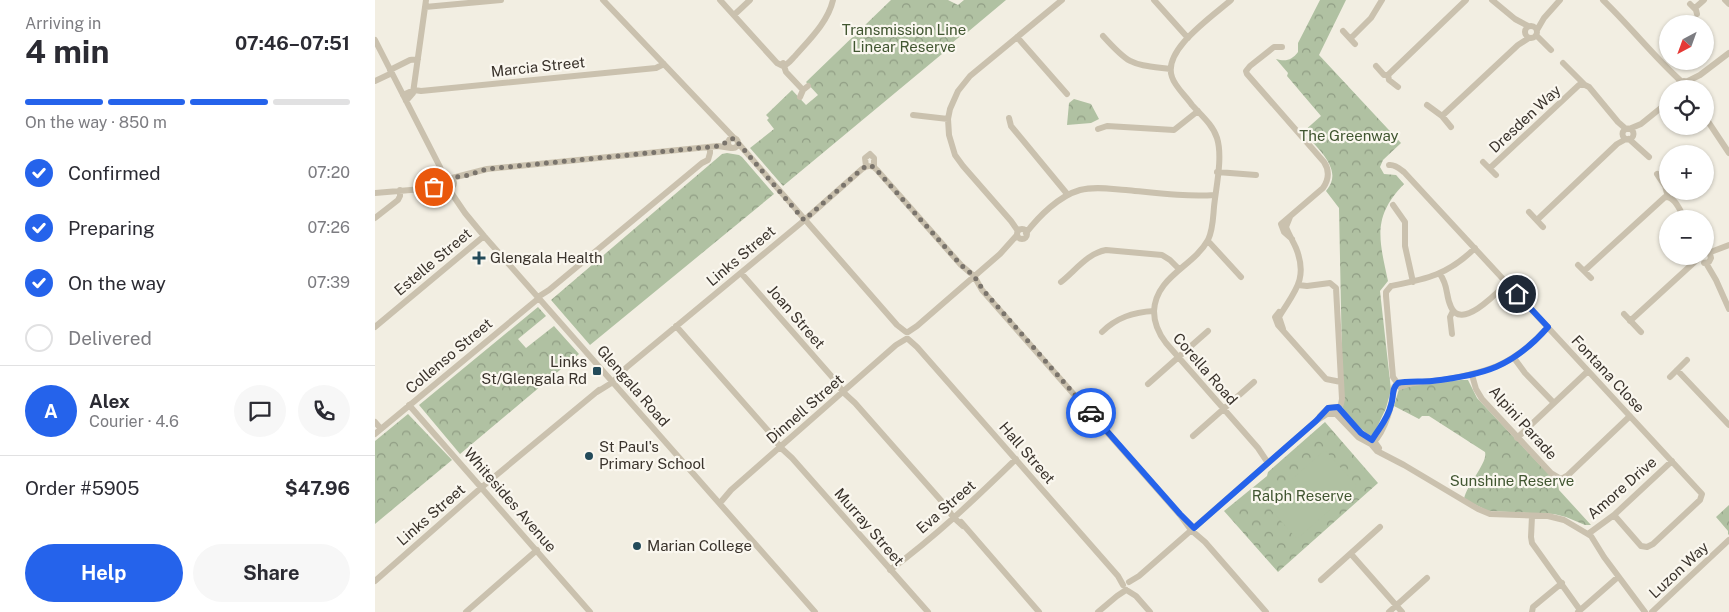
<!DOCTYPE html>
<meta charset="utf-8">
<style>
body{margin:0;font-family:"Public Sans",sans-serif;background:#f7f7f7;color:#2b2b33;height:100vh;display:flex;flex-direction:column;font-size:19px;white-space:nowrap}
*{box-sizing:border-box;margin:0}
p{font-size:16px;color:#7c7c81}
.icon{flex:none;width:28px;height:28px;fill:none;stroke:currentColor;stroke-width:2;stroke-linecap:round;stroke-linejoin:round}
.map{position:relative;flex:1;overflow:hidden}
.drawer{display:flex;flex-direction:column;background:#fff;width:375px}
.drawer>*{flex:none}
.needle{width:32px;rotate:221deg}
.controls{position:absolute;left:1284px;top:15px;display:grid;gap:10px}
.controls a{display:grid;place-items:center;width:55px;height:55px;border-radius:50%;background:#fff;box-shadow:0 1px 4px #0004;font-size:25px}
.pin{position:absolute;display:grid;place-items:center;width:42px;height:42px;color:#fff;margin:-21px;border:2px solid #fff;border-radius:50%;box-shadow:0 1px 5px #0007}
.courier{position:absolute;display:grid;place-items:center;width:50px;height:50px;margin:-25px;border:4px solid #2563eb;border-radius:50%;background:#fff;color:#222;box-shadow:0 1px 6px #0007}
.overview em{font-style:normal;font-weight:700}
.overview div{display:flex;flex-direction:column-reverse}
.overview{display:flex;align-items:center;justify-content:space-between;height:85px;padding:0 25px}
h1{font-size:32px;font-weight:700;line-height:38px}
.bar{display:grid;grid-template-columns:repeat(4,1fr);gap:8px 5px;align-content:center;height:60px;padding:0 25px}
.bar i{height:6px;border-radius:4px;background:#e1e1e2}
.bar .on{background:#2563eb}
.bar p{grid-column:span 4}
.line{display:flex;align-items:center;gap:12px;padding:0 25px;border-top:1px solid #e1e1e2}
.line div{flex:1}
.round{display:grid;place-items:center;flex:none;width:52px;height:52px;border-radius:26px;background:#f7f7f7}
ol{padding:0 25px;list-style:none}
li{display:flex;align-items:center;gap:15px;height:55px}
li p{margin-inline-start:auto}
li .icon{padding:5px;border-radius:50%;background:#2563eb;color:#fff;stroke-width:4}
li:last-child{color:#7c7c81}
li i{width:28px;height:28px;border:2px solid #e1e1e2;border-radius:50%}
.cta{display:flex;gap:10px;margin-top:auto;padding:10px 25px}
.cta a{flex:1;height:58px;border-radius:30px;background:#2563eb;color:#fff;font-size:20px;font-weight:700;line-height:58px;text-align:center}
.cta a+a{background:#f7f7f7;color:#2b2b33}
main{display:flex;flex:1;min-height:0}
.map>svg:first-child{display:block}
.forest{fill:url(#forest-crowns)}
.pitch{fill:#b0c1a2}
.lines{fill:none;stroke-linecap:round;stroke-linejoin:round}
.minor{stroke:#cac1ae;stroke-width:6}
.done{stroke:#7a746c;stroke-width:5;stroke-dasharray:0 9}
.route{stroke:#2563eb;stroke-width:6}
.poi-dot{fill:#234a59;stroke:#faf7ef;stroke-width:2}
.labels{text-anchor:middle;stroke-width:4.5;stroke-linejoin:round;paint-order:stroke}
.park-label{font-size:15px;fill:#415631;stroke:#faf7ef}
.street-label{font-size:15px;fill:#3a332c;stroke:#faf7ef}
.poi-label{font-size:15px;fill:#3a332c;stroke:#faf7ef;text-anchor:start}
</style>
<main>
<section class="drawer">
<div class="overview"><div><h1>4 min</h1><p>Arriving in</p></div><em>07:46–07:51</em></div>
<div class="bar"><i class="on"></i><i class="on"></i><i class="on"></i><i></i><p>On the way · 850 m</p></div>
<ol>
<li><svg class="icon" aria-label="check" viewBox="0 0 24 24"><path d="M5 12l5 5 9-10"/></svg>Confirmed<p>07:20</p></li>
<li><svg class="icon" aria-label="check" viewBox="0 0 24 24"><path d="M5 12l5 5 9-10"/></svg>Preparing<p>07:26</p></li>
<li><svg class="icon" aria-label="check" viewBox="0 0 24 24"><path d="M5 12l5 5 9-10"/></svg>On the way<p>07:39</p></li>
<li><i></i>Delivered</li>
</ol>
<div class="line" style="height:90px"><b class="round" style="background:#2563eb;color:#fff">A</b><div><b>Alex</b><p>Courier · 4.6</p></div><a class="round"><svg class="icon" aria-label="chat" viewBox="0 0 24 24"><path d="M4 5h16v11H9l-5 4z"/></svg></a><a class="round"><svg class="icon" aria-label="phone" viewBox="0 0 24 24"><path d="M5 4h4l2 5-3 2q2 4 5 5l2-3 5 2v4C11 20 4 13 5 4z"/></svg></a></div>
<div class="line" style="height:65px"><div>Order #5905</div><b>$47.96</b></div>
<div class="cta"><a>Help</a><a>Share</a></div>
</section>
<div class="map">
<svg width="1354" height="612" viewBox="0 0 1354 612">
<defs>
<pattern id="forest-crowns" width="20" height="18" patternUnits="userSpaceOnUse" patternTransform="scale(1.25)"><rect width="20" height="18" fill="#b0c1a2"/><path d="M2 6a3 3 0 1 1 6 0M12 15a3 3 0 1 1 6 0" fill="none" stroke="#909d84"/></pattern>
</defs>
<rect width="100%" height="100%" fill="#f2eee2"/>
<path class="forest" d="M516 0H573L583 5 589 0H631L588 36 587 35 578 42 579 44 408 186 375 148 399 129 392 120 394 118 391 115 417 90 431 105 443 95 431 82Z
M945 0H971L944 55 1026 143 1008 160 1005 167 1009 174 1021 175 1029 184C997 217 1004 239 1013 281L1005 291 1016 390 1011 408 997 438 976 420 968 408 964 208 951 191C970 170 942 148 928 132L946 116 912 76 913 73 901 59C911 62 917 60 923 52V43Z
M699 99 716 104 724 119 716 123 692 125 694 103Z
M352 153 364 155 367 157 399 194 215 345 176 300 340 160 347 154Z
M163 307 171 316 143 339 151 348 179 326 204 354 85 454 44 405Z
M1086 380H1093L1102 398 1183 484 1184 490 1216 525H1210L1191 517 1179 514 1113 511 1089 499C1092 484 1113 463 1110 452L1054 416H1047L1044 419 1019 406 1024 389 1041 385Z
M33 414 77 460 0 524V441Z
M950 422 1003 483 903 572 849 511 892 476 893 472Z
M1354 505V534L1353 535V531L1341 517Z"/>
<path class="pitch" d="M950 450 982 486 922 539 890 503Z"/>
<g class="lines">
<path class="minor" d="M228 0 360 139
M345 0 402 63 408 66C414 64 416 60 420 56 434 40 453 22 458 0
M779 0 813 38
M856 0C838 16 787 50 797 77 800 87 811 96 817 105 826 115 838 125 842 138 848 157 841 187 839 207 838 218 838 230 833 240 818 267 781 276 779 311 779 323 784 334 791 343L883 448 893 463
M1117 0 1140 19 1153 26
M1228 0C1255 26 1279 57 1307 82
M1350 0 1354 4
M1315 4 1321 10 1322 14
M50 7 126 0
M1320 8 1329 0
M359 15 375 0
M1150 32a6 6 0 1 1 12 0a6 6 0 1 1-12 0Z
M1162 30 1169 18 1185 0
M968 31 980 44
M1161 35 1176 50
M728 36C755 66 756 64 795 69
M642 37 692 94
M976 38 996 18 1007 0
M0 40 65 167 70 180
M907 47H899L875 66 871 71 872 74 949 162C955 171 954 179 948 188L906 224 909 232 917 239
M408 63 411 72 428 90
M1188 63 1210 85
M1001 66 1009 75H1013
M15 70 35 60 43 59
M0 81 17 73
M1311 82 1325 75 1354 53
M1023 87 1014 80 1013 75 1091 0
M1301 89 1303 84 1309 81 1315 84 1316 89
M28 95 39 90 46 91 281 68 289 64
M425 97 428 90 433 86
M31 101 38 93 51 0
M1052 105 1067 116 1076 127
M538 115 573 119
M1067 116 1143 45 1154 38
M1330 117 1354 153
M634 118 636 126 693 195
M1247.5 134a5.5 5.5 0 1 1 11 0a5.5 5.5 0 1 1-11 0Z
M723 129 732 126 799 130 823 111
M1254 129 1266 124 1292 103
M353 143a5 5 0 1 1 10 0a5 5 0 1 1-10 0Z
M1254 139 1274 157
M363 143 522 325 531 332
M1108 162 1121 175
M1014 165C1020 164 1025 169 1029 172L1327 494 1325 500 1278 544 1272 547 1266 546 1239 515
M491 166 490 158 495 154 499 158V167
M1115 168 1204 85H1210L1214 87 1243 122 1251 129
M842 172 881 175
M1282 174 1290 186 1293 197
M69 183a5 5 0 1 1 10 0a5 5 0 1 1-10 0Z
M77 178 112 169 343 146 356 148
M73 188 90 213 109 236 440 612
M0 193 71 187
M1018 205 1030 222V246L1038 282
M1154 212 1168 227
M0 218 23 200 25 196V190
M1162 220 1242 144 1251 139
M642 234a5 5 0 1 1 10 0a5 5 0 1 1-10 0Z
M643 231 636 221 588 166 580 155 574 135 573 119 575 109 583 91 595 76 687 0
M651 233C664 216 684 196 705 190 720 186 736 189 751 190 781 193 811 197 840 195
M833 241 866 277
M1333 253 1354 245
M1329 263 1334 262 1336 258 1335 254 1330 252
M1331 263 1341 280 1354 309
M1203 265 1216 278
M1209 271 1290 197C1300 196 1305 211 1310 219
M366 273 458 378 468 392 480 403 570 505 578 517 588 526
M1065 274C1074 287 1070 294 1076 307 1086 331 1123 292 1132 283
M686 282C700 271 713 253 731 250L787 255 795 260 804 269
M923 285 932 286 955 283 961 288 967 399 966 404 961 414
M163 297 174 290 327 163 333 160 335 153V147
M904 312 900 317 903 325 951 379 966 382
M1249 314 1266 332
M1255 321 1325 257
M301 326 396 434 405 447 417 458 553 612
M0 327 109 236
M908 329 904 317C918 293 934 280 921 248 918 241 914 235 911 227L915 217
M533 332 542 326 625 254 642 235
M727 332C742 317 759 312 779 311
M1077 334 1075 317 1078 311
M533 339 542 347 743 576 748 585
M1139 358 1150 373 1179 403
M1302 370 1354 425
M1097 375 1101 389 1107 399 1176 473 1186 479 1193 475 1255 416
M1295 377 1312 360
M773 384 833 331
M1025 387 1018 377 1011 296V292L1016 286C1051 279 1073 275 1100 248
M1025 387C1038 381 1053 382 1067 380 1115 372 1140 364 1173 327
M222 392 238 382 252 367 426 223 487 169C493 165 497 165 502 170L586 265 599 276 607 290 805 515 816 530 830 542 891 612
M34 405 215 612
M961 414 983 437 996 444 1002 451 1029 465 1103 509 1115 514 1173 516 1189 520 1211 533 1216 536 1229 557 1270 612
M945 416 953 408 963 407 986 433 999 441 1004 448
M0 422 6 429
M0 434 164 298
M818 436 879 382
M1142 438 1213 371
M998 443C1011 430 1017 405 1019 387L1024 383
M345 503 356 490 521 345 531 339
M1157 516 1156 537 1157 543 1205 610
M586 522 664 612
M1213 534 1239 515 1297 461
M976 554 1027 612
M515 570C560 537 601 498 641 459
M946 580 1005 527
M0 581 107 487 224 390
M754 582 764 576 941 421 952 414H961
M753 591 761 596 775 612
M91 612 162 550
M723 612 742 596 751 590
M1014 612 1052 578
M1157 612 1158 607 1187 583
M1203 612 1243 577
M1277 612 1354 540"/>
</g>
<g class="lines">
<path class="done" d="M59 187 69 182 72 178 90 176 112 169 344 146 359 138 429 220 487 169C492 165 494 165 499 167L586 265 599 276 608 290 716 413"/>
<path class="route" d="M716 413 805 514 819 528 941 421 953 408 963 407 986 433 997 440C1004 428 1013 419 1016 405 1019 397 1016 389 1023 383 1030 381 1048 382 1057 381 1109 375 1138 367 1173 327L1142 294"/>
</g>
<g class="poi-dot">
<path d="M101.5 250.5h5v5h5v5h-5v5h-5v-5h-5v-5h5z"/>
<rect x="217" y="366" width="10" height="10" rx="2.5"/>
<circle cx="214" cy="456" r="5"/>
<circle cx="262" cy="546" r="5"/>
</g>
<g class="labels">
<g class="park-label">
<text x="529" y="35">Transmission Line<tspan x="529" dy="17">Linear Reserve</tspan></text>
<text x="974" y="141">The Greenway</text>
<text x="1137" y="486">Sunshine Reserve</text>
<text x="927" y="501">Ralph Reserve</text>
</g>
<g class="street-label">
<text transform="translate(163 67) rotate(-6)" y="5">Marcia Street</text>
<text transform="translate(1150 119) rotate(-43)" y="5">Dresden Way</text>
<text transform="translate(366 256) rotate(-40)" y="5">Links Street</text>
<text transform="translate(58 262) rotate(-40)" y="5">Estelle Street</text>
<text transform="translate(421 317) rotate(49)" y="5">Joan Street</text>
<text transform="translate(74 356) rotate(-40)" y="5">Collenso Street</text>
<text transform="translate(830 369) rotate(49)" y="5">Corella Road</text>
<text transform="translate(1233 374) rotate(47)" y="5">Fontana Close</text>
<text transform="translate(258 386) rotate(49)" y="5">Glengala Road</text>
<text transform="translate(430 409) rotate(-41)" y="5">Dinnell Street</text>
<text transform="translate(1148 423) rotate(48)" y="5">Alpini Parade</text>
<text transform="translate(652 453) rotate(49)" y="5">Hall Street</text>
<text transform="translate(1247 488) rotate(-41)" y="5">Amore Drive</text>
<text transform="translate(135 500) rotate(49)" y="5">Whitesides Avenue</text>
<text transform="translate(571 507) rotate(-41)" y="5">Eva Street</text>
<text transform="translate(56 515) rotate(-41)" y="5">Links Street</text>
<text transform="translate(494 527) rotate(49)" y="5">Murray Street</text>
<text transform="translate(1304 570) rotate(-43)" y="5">Luzon Way</text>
</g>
<g class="poi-label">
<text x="115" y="263">Glengala Health</text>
<text x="212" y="367" text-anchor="end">Links<tspan x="212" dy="17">St/Glengala Rd</tspan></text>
<text x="224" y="452">St Paul's<tspan x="224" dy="17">Primary School</tspan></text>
<text x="272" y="551">Marian College</text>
</g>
</g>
</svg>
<div class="controls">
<a><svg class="needle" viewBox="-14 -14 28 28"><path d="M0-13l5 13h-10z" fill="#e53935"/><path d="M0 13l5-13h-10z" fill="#7c7c81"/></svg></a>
<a><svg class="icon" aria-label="locate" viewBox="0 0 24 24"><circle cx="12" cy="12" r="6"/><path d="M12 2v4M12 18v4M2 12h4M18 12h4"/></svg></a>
<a>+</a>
<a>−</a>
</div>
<div class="pin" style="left:59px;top:187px;background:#ea580c"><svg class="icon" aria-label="bag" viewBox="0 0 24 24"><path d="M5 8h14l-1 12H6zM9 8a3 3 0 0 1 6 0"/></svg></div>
<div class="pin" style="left:1142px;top:294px;background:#1f2937"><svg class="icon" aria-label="home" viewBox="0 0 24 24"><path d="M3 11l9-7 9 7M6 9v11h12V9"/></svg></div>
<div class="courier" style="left:716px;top:413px"><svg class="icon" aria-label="car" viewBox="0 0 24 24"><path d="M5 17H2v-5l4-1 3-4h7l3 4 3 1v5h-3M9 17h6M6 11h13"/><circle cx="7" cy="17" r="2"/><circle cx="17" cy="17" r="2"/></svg></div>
</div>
</main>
